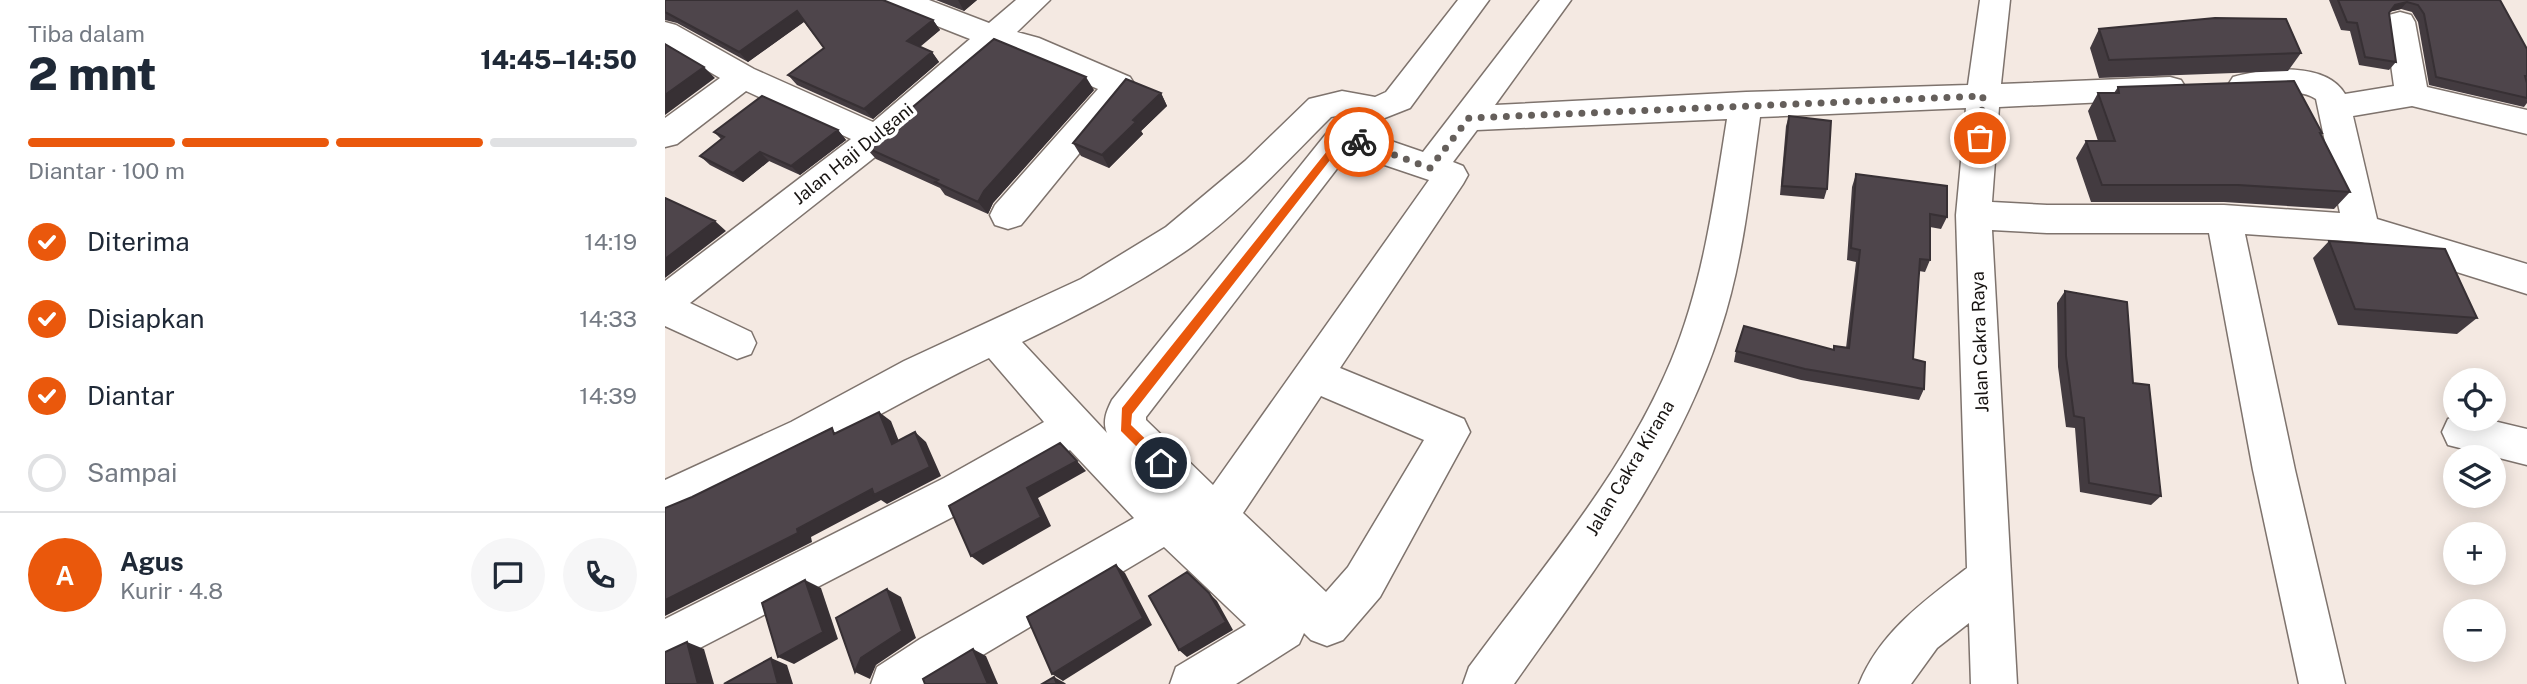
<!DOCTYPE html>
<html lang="id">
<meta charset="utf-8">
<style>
body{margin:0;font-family:"Public Sans",sans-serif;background:#f6f6f7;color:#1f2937;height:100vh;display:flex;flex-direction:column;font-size:26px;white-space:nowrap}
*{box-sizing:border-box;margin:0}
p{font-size:23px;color:#747a83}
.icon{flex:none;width:38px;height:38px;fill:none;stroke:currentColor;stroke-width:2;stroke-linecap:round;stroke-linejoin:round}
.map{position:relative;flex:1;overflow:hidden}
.details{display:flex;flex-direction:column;background:#fff;width:665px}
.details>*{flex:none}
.controls{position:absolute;left:1778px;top:368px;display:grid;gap:14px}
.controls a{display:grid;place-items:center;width:63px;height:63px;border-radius:50%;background:#fff;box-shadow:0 4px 18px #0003;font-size:35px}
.pin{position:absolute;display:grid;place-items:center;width:60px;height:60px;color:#fff;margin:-30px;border:4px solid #fff;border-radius:50%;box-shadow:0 2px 7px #0007}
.courier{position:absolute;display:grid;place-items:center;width:70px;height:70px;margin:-35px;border:5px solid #ea580c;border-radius:50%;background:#fff;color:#222;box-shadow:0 2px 9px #0007}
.head em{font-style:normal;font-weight:800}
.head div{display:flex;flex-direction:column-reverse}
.head{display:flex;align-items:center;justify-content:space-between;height:119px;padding:0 28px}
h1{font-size:46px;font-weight:800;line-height:52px}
.bar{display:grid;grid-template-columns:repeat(4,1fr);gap:10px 7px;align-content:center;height:84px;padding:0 28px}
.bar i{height:9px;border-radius:5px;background:#e0e1e3}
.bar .selected{background:#ea580c}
.bar p{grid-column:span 4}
.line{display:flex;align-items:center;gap:18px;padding:0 28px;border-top:2px solid #e0e1e3}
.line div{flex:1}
.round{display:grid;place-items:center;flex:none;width:74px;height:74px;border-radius:37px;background:#f6f6f7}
ol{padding:0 28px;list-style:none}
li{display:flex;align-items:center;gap:21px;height:77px}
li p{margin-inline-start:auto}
li .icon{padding:7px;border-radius:50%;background:#ea580c;color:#fff;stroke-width:4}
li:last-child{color:#747a83}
li i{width:38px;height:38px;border:4px solid #e0e1e3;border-radius:50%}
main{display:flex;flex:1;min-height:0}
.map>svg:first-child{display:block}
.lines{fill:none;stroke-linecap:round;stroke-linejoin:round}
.minor-casing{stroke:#7e736d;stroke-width:3}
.minor{fill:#fff;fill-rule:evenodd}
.wall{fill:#433b40}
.shaded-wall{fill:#373034}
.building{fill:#4e454b;stroke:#373034;stroke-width:2}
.route{fill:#ea580c}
.done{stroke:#655f5b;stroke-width:7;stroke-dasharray:0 12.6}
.labels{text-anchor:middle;stroke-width:7;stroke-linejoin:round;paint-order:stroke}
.street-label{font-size:18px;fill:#181412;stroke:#fff}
</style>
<main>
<section class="details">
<div class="head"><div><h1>2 mnt</h1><p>Tiba dalam</p></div><em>14:45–14:50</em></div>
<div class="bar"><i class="selected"></i><i class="selected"></i><i class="selected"></i><i></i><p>Diantar · 100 m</p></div>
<ol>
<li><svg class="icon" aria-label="check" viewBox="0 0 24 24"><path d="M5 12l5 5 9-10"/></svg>Diterima<p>14:19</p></li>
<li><svg class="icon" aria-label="check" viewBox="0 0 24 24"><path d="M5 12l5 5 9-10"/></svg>Disiapkan<p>14:33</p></li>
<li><svg class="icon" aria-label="check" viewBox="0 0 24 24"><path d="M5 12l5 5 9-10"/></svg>Diantar<p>14:39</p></li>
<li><i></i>Sampai</li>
</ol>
<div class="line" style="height:126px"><b class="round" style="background:#ea580c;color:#fff">A</b><div><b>Agus</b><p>Kurir · 4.8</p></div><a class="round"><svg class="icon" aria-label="chat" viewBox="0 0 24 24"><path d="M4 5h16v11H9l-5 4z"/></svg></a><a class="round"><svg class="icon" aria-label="phone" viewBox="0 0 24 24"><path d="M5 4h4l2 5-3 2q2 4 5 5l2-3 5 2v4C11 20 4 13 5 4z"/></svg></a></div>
</section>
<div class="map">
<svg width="1862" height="684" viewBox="0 0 1862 684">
<rect width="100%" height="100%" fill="#f4e9e2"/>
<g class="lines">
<g class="minor-casing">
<path id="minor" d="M220 0H264L324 23 351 0H385L352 32 374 38 465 77 470 85 356 225 343 229 330 225 325 215 330 205 433 89 352 54 334 49 224 146 25 303 86 332 91 343 86 354 72 359 0 326V281L186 139 81 91 12 144 0 147V118L55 78 0 46V22L11 25 89 69 208 122 305 39 224 7Z
M793 0H824L745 108 712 121 677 115 666 117C623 160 574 213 525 248 472 285 415 314 357 342L442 433C437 421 442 410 447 400L661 134 688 128 758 152 875 0H906L830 105 1081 92 1303 85 1315 0H1345L1336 84 1505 77 1516 80 1521 88 1516 96 1505 99 1334 107 1327 202 1382 205H1559L1675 213 1651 99C1628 84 1593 100 1568 93L1563 85 1568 77C1599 68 1661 61 1680 94L1729 86 1720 22 1724 15 1735 12 1746 15 1750 22 1762 87 1862 110V134L1747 106 1688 116 1712 219 1862 264V294L1696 242 1580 234 1630 470 1680 684H1634L1588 470 1544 233H1382L1327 230 1352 684H1306L1304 623 1272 648 1246 684H1194C1215 632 1259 601 1302 568L1291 215 1301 108 1095 117C1085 189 1078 262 1055 331 1013 462 927 573 849 684H798L804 667C875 570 959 474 1006 361 1038 284 1049 200 1062 119L812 130 788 162 798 166 803 175 798 184 675 368 799 419 805 432 715 597 678 640 662 646 646 640 639 633 634 644 571 684H505L511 667 581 625 499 547 269 684H206L212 667 255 639 469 518 405 450 309 506 0 666V619L279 478 379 422 324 358C215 410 113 477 0 521V480L126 422 239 361 416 279 501 227 580 161 644 99 677 91 710 97 721 92ZM684 153 764 180 548 485 481 420V417ZM656 396 759 440 683 567 661 592 578 513Z
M1790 416 1816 418 1862 429V465L1783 445 1777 432 1783 419Z"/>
</g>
<use href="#minor" class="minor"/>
</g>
<path class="wall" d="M0 0 268 20 275 30 255 47 267 52 274 62 208 119 132 85 123 75 159 48 139 22 83 62 12 23 0 20Z
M271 0H312L299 11Z
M1664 0H1835L1862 49V103L1859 107 1764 85 1753 22 1747 12 1736 9 1724 12 1731 62 1724 70 1694 65 1685 31 1676 30Z
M1434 29 1636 53 1623 71 1434 78 1425 48Z
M1453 87 1657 133 1656 135 1685 192 1669 209 1559 202H1426L1411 158 1421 141H1433L1423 111 1433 93H1449Z
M429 90 328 203 323 214 280 195 275 188 211 159 200 147Z
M496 93 502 106 476 131 478 134 444 168 416 156 408 143Z
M1124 116 1162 189 1159 199 1115 195 1121 126Z
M173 130 181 140 135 175 104 161 78 182 45 165 35 156 56 139 49 132Z
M1191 174 1282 217 1276 229 1265 227V260L1260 272 1254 271 1248 359 1259 389 1254 400 1136 380 1069 362 1071 351 1168 350 1169 346 1181 348 1191 262 1182 260 1187 187Z
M1664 241 1812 318 1792 334 1673 325 1648 258Z
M1400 291 1468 383 1496 496 1486 505 1415 492 1410 428 1401 427 1393 367 1392 303Z"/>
<path class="shaded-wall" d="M293 0H312L299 11Z
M1742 2 1736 9 1723 12 1730 5Z
M132 11 140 21 83 62 74 52Z
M268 20 275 30 249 51 242 41Z
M267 52 274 62 208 119 199 109Z
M39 67 50 78 0 115V95Z
M421 77 429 90 328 203 323 214 313 202 319 191Z
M496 93 502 106 476 131 478 134 444 168 437 155 468 120Z
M173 130 181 140 135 175 126 166Z
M95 152 104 161 78 182 68 173Z
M50 221 61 231 0 278V259Z
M214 412 226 421 239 454 227 444Z
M250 432 261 442 276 476 222 504 216 500 146 537 147 542 0 616V600L132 529Z
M412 461 421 471 373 498 386 526 318 565 306 556 362 488Z
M451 565 460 573 487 625 398 681 387 674Z
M140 580 156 588 173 639 129 664 113 657Z
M222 589 236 597 251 638 211 665 205 679 190 672Z
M544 593 552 601 568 630 522 657 514 650Z
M22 642 39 649 49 684H33Z
M308 649 321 656 333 684H323Z
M106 658 122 665 128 684H113Z
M389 677 400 683 401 684H392Z"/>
<path class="building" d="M0 0H218L268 20 242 41 267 52 199 109 123 75 159 48 132 11 74 52 0 12Z
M1673 0H1835L1862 49V76H1860L1862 83V98L1771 77 1759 14 1753 5 1742 2 1730 5 1724 13 1731 62 1700 57 1692 23 1682 22Z
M1550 18 1621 19 1636 53 1444 60 1434 29Z
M329 39 421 77 319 191 313 202 270 182 273 180 200 147Z
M0 44 39 67 0 95Z
M461 79 496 93 468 120 471 122 437 155 408 143Z
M1629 81 1657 133H1655L1685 192 1573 185H1437L1421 141H1450L1433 93H1454L1453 87Z
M97 96 173 130 126 166 95 152 68 173 35 156 59 137 49 132Z
M1124 116 1166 121 1162 189 1117 186Z
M1191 174 1282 186V217L1265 214V260L1255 259 1248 359 1260 362 1259 389 1140 369 1071 351 1079 326 1169 350V346L1184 348 1195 250 1186 248Z
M0 198 50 221 0 259Z
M1664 241 1780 249 1812 318 1690 309Z
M1400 291 1462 302 1468 383 1484 385 1496 496 1424 483 1419 418 1409 416 1401 356Z
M214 412 227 444 250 432 265 467 209 495 207 489 132 529 133 533 0 600V508L27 497 167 428 169 434Z
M395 443 412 461 362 488 376 517 306 556 284 506Z
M451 565 478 618 387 674 362 617Z
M522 572 544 593 561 622 514 650 484 596Z
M140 580 158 632 113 657 97 603Z
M222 589 237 631 196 658 190 672 171 618Z
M22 642 33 684H0V652Z
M308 649 323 684H260L258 679Z
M106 658 113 684H59Z
M389 677 392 684H377Z"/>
<path class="route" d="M688 136 698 139V144L676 146 467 414 466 425 501 459V467H492L456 431 457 408 670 141Z"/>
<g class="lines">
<path class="done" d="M694 142 765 168 804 118 1318 96 1315 138"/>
</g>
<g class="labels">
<g class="street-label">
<text transform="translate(188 154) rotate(-39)" y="6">Jalan Haji Dulgani</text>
<text transform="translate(1315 342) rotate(-92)" y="6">Jalan Cakra Raya</text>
<text transform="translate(965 468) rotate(-59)" y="6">Jalan Cakra Kirana</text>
</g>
</g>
</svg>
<div class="controls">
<a><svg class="icon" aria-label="locate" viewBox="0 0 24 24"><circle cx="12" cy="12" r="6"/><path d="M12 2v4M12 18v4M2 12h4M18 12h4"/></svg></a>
<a><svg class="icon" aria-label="layers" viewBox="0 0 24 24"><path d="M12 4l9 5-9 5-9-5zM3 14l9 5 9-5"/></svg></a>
<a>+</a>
<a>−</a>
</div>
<div class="pin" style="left:1315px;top:138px;background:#ea580c"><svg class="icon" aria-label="bag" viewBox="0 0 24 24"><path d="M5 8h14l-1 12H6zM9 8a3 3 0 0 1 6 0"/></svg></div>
<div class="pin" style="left:496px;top:463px;background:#1f2937"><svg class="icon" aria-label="home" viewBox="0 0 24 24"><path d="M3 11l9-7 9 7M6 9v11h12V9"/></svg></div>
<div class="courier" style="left:694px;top:142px"><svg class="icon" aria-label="bike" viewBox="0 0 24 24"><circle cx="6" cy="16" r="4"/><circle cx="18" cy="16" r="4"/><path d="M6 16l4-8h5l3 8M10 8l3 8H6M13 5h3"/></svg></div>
</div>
</main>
